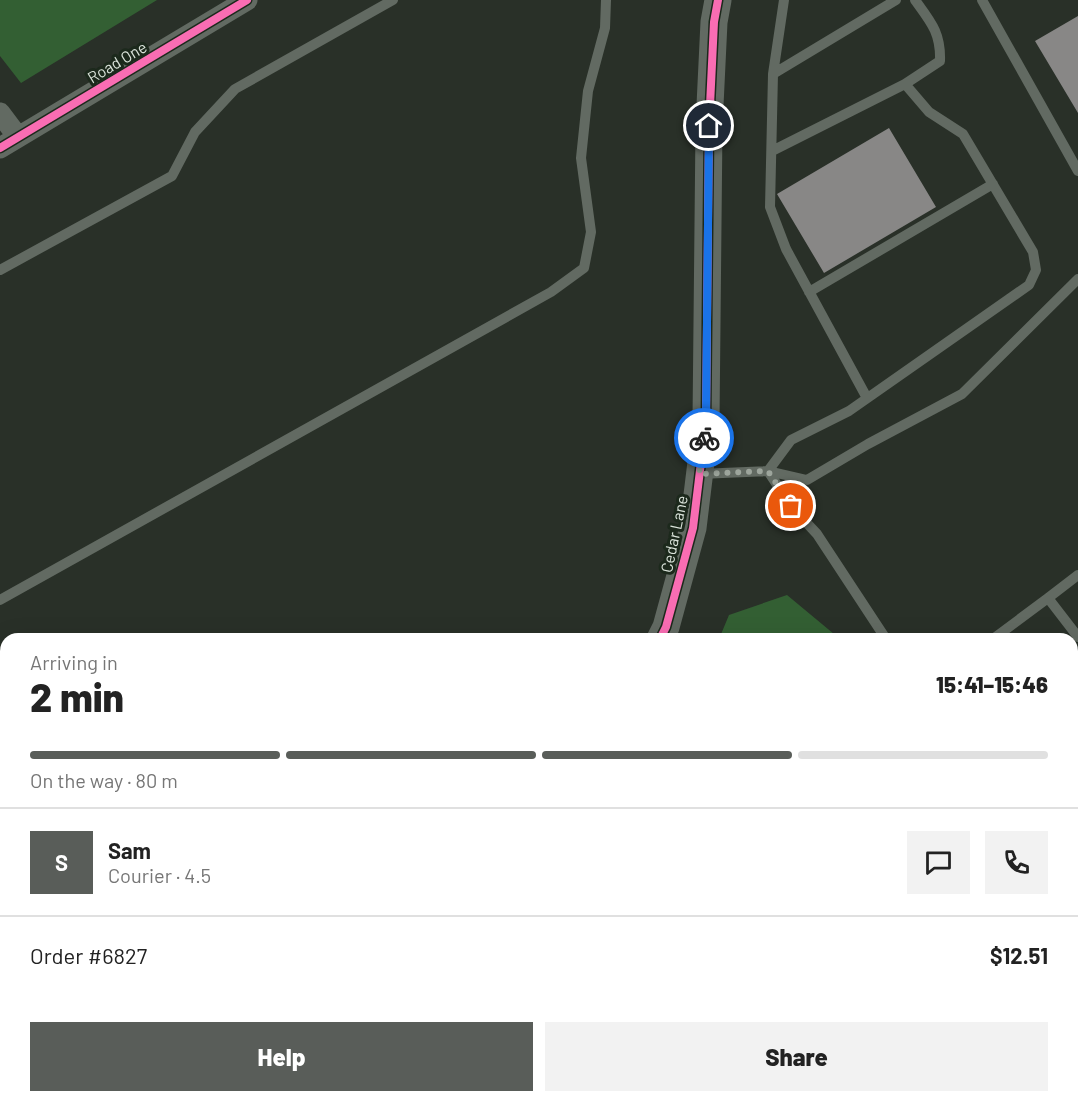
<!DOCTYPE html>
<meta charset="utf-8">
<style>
body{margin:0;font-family:Barlow,sans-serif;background:#f2f2f2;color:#222;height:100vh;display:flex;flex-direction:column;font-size:22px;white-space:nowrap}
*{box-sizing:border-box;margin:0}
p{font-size:20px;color:#767676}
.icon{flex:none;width:33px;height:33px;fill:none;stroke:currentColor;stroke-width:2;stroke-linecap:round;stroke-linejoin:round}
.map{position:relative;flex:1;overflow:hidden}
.panel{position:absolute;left:0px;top:633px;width:1078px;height:470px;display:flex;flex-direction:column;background:#fff;border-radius:18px 18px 0 0;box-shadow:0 6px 24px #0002}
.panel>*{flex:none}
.pin{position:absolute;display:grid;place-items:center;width:51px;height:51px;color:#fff;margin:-26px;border:3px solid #fff;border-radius:50%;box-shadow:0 2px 6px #0007}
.courier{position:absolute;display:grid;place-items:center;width:60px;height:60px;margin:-30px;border:4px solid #1a73e8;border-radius:50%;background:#fff;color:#222;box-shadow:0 2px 8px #0007}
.headline em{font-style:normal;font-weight:800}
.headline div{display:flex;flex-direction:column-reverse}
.headline{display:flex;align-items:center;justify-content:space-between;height:102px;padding:0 30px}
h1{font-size:39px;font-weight:800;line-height:45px}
.bar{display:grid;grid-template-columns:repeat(4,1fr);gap:9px 6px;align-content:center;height:72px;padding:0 30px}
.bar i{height:8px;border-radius:4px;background:#e0e0e0}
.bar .active{background:#595d59}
.bar p{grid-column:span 4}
.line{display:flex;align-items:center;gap:15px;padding:0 30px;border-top:2px solid #e0e0e0}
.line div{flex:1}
.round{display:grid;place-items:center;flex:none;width:63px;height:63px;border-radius:0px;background:#f2f2f2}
.button{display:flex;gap:12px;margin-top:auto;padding:12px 30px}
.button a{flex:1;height:69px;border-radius:0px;background:#595d59;color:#fff;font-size:24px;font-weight:800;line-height:69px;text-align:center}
.button a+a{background:#f2f2f2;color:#222}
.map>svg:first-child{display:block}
.green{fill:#335f33}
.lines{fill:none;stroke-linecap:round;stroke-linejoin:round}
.stream{stroke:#042604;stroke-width:8}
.building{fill:#888786}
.service{stroke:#626a62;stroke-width:10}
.minor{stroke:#626a62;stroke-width:21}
.tertiary{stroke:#626a62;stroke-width:27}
.cycleway-casing{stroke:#1c291c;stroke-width:11}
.cycleway{stroke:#f96db3;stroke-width:8}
.done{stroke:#9da59c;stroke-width:6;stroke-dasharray:0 10.8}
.route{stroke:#1a73e8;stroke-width:8}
.labels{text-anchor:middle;stroke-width:6;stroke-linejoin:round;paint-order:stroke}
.street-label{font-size:16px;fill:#dbe4db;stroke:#1c291c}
</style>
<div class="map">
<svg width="1078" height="1102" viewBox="0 0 1078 1102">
<rect width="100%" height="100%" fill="#293028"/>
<path class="green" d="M0 0H157L21 83 0 56Z
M787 595 840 639H719L729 615Z
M752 1097H961L953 1102H754Z"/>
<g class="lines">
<path class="stream" d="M870 1096V1102"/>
</g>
<path class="building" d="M1078 16V113L1035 41Z
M889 128 936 207 824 273 777 194Z
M6 668V747L0 750V672Z"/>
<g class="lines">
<path class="service" d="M982 0 1078 171
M773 74 784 0
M772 151 905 84
M0 270 172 176 195 132 235 89 393 0
M809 292 993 184
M867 398 786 249 770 207 773 74 896 0
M768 471 791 440 849 411 1029 285 1036 270 1033 252 963 134 929 112 905 84 940 61C941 33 931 22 915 0
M768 471 791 506 817 534 886 639
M699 474 768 471 807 480 868 444 962 394 1078 279
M1078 575 1048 598 1078 637
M0 600 551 292 584 268 591 232 581 158 588 91 605 28 606 0
M993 639 1048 598
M1072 781 1078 788
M1072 907 1078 914
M732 1096 734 1102
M301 1102 313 1096"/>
<path class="minor" d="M0 113 18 137
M0 148 247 0"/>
<path class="tertiary" d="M660 639 666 627 693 528 706 421 709 126 714 22 718 0
M89 1102 102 1096"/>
<g class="cycleway-casing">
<path id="cycleway" d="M0 148 247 0
M660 639 666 627 693 528 706 421 709 126 714 22 718 0"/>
</g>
<use href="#cycleway" class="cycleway"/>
</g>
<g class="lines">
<path class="done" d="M704 438 699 474 768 471 791 506"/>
<path class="route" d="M704 438 706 421 709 126"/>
</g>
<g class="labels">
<g class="street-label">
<text transform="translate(117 62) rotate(-31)" y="6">Road One</text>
<text transform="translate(674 534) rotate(-78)" y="6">Cedar Lane</text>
</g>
</g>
</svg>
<div class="pin" style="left:791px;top:506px;background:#ea580c"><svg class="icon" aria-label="bag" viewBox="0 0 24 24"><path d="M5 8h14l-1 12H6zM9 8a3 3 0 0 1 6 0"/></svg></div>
<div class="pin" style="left:709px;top:126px;background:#1f2937"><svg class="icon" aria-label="home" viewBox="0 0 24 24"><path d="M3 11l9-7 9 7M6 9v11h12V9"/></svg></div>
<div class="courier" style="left:704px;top:438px"><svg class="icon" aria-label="bike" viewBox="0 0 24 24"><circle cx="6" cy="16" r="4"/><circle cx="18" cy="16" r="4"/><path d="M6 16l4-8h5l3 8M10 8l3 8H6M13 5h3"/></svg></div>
<section class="panel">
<div class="headline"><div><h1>2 min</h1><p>Arriving in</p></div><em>15:41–15:46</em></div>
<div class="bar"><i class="active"></i><i class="active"></i><i class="active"></i><i></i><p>On the way · 80 m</p></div>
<div class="line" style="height:108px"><b class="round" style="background:#595d59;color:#fff">S</b><div><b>Sam</b><p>Courier · 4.5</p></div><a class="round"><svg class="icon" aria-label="chat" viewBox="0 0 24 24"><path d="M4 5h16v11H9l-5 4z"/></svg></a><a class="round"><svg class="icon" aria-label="phone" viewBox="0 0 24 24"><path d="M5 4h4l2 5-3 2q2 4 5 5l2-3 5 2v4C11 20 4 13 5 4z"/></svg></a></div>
<div class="line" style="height:78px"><div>Order #6827</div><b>$12.51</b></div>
<div class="button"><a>Help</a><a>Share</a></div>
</section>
</div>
